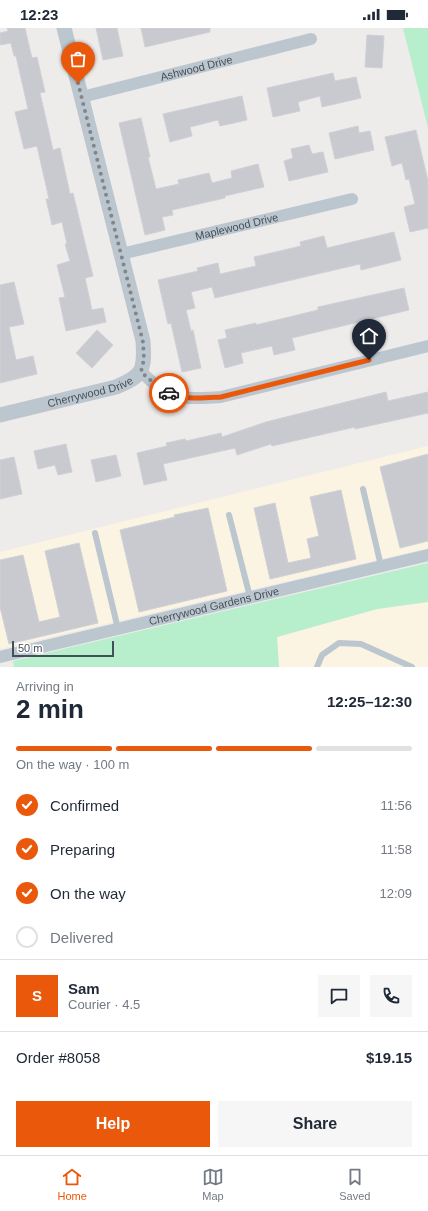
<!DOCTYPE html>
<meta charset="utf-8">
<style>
body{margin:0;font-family:Arial,sans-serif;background:#f6f6f7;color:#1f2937;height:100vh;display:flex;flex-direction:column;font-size:15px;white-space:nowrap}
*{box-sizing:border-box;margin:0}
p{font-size:13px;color:#747a83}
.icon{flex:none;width:22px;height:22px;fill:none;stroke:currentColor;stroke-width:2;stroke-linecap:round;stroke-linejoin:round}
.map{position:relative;height:639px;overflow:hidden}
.side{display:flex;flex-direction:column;background:#fff;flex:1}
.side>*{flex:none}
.scale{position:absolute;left:12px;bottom:10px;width:102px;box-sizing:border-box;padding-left:4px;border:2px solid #444f59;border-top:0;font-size:11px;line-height:14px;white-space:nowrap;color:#444f59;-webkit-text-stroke:3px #fff;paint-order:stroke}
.pin{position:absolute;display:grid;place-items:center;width:34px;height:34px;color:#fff;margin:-41px -17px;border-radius:50% 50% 50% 0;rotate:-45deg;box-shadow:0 0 4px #0007}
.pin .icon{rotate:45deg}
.courier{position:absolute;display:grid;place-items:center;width:40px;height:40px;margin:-20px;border:3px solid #ea580c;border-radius:50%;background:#fff;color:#222;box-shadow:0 1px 5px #0007}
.summary em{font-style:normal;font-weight:600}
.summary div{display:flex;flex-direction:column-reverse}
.summary{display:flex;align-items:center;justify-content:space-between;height:68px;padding:0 16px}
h1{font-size:26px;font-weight:600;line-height:30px}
.bar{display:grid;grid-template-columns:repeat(4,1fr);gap:6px 4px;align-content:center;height:48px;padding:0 16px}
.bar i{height:5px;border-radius:3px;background:#e0e1e3}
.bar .current{background:#ea580c}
.bar p{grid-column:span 4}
.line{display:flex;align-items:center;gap:10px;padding:0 16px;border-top:1px solid #e0e1e3}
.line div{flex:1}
.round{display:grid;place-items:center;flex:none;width:42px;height:42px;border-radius:0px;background:#f6f6f7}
ol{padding:0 16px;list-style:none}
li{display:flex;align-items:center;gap:12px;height:44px}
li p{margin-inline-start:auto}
li .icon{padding:4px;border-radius:50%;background:#ea580c;color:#fff;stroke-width:4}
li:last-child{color:#747a83}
li i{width:22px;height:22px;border:2px solid #e0e1e3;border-radius:50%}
.cta{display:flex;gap:8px;margin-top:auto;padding:8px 16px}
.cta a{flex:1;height:46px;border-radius:0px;background:#ea580c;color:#fff;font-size:16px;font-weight:600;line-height:46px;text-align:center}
.cta a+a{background:#f6f6f7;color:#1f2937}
.status{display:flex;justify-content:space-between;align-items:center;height:28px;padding:0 20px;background:#fff;direction:ltr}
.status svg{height:11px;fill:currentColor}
.dock{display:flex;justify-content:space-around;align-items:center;height:56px;border-top:1px solid #e0e1e3;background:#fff;font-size:11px;color:#747a83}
.dock a{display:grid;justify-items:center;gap:2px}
.dock .current{color:#ea580c}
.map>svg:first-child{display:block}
.commercial{fill:#fbf4e2}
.green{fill:#b7eecc}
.building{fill:#c8cad0;stroke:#cfd1d7}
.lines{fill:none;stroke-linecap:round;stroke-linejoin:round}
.service{stroke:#bcc6ce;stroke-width:6}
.minor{stroke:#bcc6ce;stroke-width:12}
.tertiary{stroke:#bcc6ce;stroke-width:15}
.done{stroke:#80868c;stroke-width:4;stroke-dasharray:0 7.2}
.route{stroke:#ea580c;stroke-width:5}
.labels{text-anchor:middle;stroke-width:4;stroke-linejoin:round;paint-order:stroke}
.street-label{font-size:11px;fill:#444f59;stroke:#fff}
</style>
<div class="status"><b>12:23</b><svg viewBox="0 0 49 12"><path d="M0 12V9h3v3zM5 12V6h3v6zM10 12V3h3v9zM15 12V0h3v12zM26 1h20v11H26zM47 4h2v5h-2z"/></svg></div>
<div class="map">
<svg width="428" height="639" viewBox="0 0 428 639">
<rect width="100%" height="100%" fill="#eeebeb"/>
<path class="commercial" d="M428 418V520L0 621V524Z
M428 574V639H279L277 609 377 581Z"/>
<path class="green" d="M403 0H428V100Z
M428 535V574L377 581 277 609 279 639H14L13 633Z"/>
<path class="building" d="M7 0H25L32 30 37 29 45 64 40 65 53 122 60 120 70 166 73 165 93 248 85 250 92 282 103 280 106 294 66 303 59 270 65 269 57 237 70 233 65 216H67L62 194 52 197 46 171H49L37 118 24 121 15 84 28 81 16 28H14L11 15 0 17V5L8 3Z
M96 0H117L123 28 103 32Z
M141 0H210V4L145 19Z
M367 7 384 8 382 40 365 39Z
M333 45 335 53 356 49 361 70 322 79 320 68 298 74 300 83 273 89 267 60Z
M242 68 247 92 220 98 218 92 190 99 192 108 170 114 163 86Z
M141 90 150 129H148L156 161 179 156 178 152 209 145 212 155 232 150 231 143 258 136 264 159 225 168V170L172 182 173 187 162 189 165 202 145 207 119 95Z
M358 98 359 105 370 103 374 122 335 131 329 105Z
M416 102 428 153V200L410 204 404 179 415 176 409 151 406 152 402 135 392 138 385 109Z
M309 117 312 126 323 124 328 144 289 153 284 133 293 130 291 121Z
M394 204 401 232 361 242 360 236 215 270 212 259 191 264 195 280 186 282 191 303 193 302 201 340 182 344 171 295 168 296 158 252 198 243 197 240 218 235 220 246 256 238 254 229 301 218 300 214 324 208 327 220Z
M14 254 24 296 9 299 16 332 33 328 37 346 0 355V257Z
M404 260 409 282 292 310 295 322 274 327 272 318 241 325 243 335 225 340 218 312 227 310 225 302 256 295V297L318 282V279Z
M97 302 113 317 92 340 76 325Z
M386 364 388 373 428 364V385L355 401V399L272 418 271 416 237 427 235 420 163 436 167 452 144 457 137 425 167 418 166 415 185 411 186 413 221 405 222 409 266 394Z
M66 416 72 444 58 447 55 437 38 441 34 423Z
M428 426V513L400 520 380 439Z
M116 427 121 448 96 454 91 432Z
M14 429 22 466 0 471V432Z
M341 462 356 531 270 551 254 480 275 475 288 535 311 530 307 511 319 508 310 469Z
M208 480 227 563 139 584 120 502 175 489 174 487Z
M79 515 98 595 9 616 0 579V532L23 527 39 594 60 589 45 523Z"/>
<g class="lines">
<path class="service" d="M363 461 381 538
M229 487 250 569
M95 505 118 601
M317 639 322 627 339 615 361 616 412 639"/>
<g class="minor">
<path id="s1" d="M82 69 311 11"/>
<path id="s2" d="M121 226 352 171"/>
<path d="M141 344C148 350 155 357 162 362 180 373 201 370 221 369L428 318"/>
<path id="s3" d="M0 629 428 527"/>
</g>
<path class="tertiary" id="s4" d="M0 387 116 359C143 348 145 342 143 313L64 0"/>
</g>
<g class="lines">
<path class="done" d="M78 55 143 314 144 331 141 344 162 362 169 365"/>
<path class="route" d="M169 365C186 372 203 370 221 369L369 332"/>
</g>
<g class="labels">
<g class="street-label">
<text dy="4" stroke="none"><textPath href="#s1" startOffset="118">Ashwood Drive</textPath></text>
<text dy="4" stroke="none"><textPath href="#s2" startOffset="119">Maplewood Drive</textPath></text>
<text dy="4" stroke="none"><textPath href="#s4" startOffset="93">Cherrywood Drive</textPath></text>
<text dy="4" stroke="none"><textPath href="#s3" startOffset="220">Cherrywood Gardens Drive</textPath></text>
</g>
</g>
</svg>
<div class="scale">50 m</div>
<div class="pin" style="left:78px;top:55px;background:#ea580c"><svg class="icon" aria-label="bag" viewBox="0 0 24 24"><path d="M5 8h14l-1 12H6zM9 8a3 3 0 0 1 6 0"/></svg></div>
<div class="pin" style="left:369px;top:332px;background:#1f2937"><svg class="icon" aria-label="home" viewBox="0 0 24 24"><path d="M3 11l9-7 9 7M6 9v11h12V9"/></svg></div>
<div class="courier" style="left:169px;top:365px"><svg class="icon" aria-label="car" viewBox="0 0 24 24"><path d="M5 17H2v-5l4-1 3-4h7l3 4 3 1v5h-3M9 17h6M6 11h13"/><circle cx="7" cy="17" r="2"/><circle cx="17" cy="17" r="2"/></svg></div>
</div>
<section class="side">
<div class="summary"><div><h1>2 min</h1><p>Arriving in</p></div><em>12:25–12:30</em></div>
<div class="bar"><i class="current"></i><i class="current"></i><i class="current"></i><i></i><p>On the way · 100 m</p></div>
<ol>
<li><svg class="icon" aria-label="check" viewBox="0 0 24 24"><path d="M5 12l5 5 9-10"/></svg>Confirmed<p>11:56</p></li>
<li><svg class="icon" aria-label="check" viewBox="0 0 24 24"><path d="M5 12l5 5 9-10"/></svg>Preparing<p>11:58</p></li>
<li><svg class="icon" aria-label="check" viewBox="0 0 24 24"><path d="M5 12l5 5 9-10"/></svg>On the way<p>12:09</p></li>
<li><i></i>Delivered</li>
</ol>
<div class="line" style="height:72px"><b class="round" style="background:#ea580c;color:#fff">S</b><div><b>Sam</b><p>Courier · 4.5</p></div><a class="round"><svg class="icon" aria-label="chat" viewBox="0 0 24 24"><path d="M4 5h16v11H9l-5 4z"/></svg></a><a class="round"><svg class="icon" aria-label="phone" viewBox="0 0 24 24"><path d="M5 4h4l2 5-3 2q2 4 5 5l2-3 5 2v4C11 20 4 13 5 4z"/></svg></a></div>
<div class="line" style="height:52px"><div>Order #8058</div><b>$19.15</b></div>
<div class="cta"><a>Help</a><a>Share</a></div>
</section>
<nav class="dock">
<a class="current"><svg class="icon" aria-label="home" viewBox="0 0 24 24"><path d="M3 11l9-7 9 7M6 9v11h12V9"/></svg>Home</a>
<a><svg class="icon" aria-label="map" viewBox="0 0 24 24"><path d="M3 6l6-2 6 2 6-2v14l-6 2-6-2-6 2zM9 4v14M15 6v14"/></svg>Map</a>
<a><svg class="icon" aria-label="saved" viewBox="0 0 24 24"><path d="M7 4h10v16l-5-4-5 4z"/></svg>Saved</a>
</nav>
